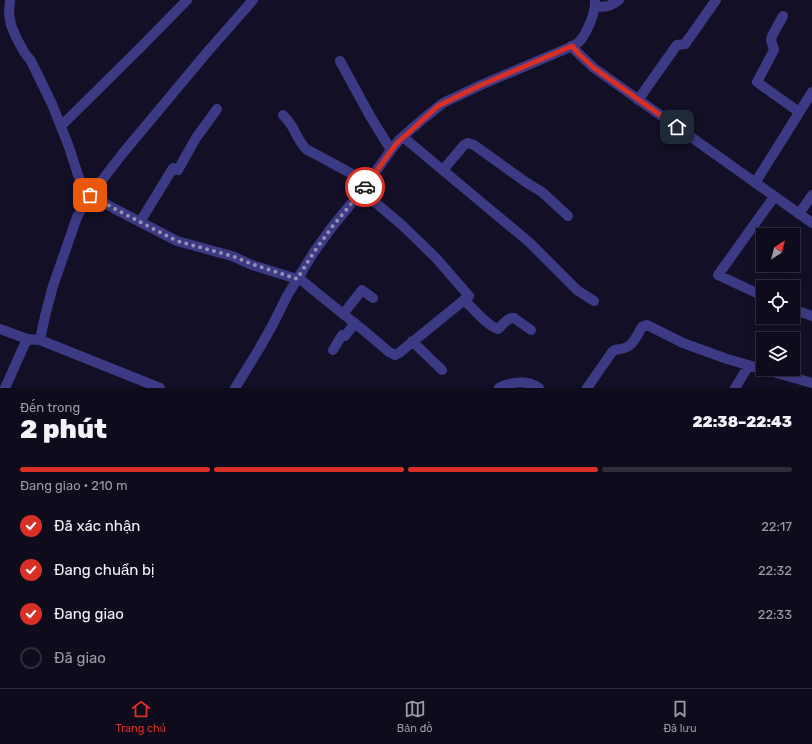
<!DOCTYPE html>
<html lang="vi">
<meta charset="utf-8">
<style>
body{margin:0;font-family:Rubik,sans-serif;background:#171425;color:#f1f3f6;height:100vh;display:flex;flex-direction:column;font-size:15px;white-space:nowrap}
*{box-sizing:border-box;margin:0}
p{font-size:13px;color:#9b9ba3}
.icon{flex:none;width:22px;height:22px;fill:none;stroke:currentColor;stroke-width:2;stroke-linecap:round;stroke-linejoin:round}
.map{position:relative;height:388px;overflow:hidden}
.sheet{display:flex;flex-direction:column;background:#0e0b1c;flex:1}
.sheet>*{flex:none}
.needle{width:26px;rotate:36deg}
.tools{position:absolute;left:756px;top:228px;display:grid;gap:8px}
.tools a{display:grid;place-items:center;width:44px;height:44px;border-radius:0px;background:#0e0b1c;box-shadow:0 4px 16px #0002,0 0 0 1px #2e2b3b;font-size:20px}
.pin{position:absolute;display:grid;place-items:center;width:34px;height:34px;color:#fff;margin:-17px;border-radius:8px;box-shadow:0 2px 6px #0006}
.courier{position:absolute;display:grid;place-items:center;width:40px;height:40px;margin:-20px;border:3px solid #d93025;border-radius:50%;background:#fff;color:#222;box-shadow:0 1px 5px #0007}
.summary em{font-style:normal;font-weight:800}
.summary div{display:flex;flex-direction:column-reverse}
.summary{display:flex;align-items:center;justify-content:space-between;height:68px;padding:0 20px}
h1{font-size:26px;font-weight:800;line-height:30px}
.bar{display:grid;grid-template-columns:repeat(4,1fr);gap:6px 4px;align-content:center;height:48px;padding:0 20px}
.bar i{height:5px;border-radius:3px;background:#2e2b3b}
.bar .current{background:#d93025}
.bar p{grid-column:span 4}
ol{padding:0 20px;list-style:none}
li{display:flex;align-items:center;gap:12px;height:44px}
li p{margin-inline-start:auto}
li .icon{padding:4px;border-radius:50%;background:#d93025;color:#fff;stroke-width:4}
li:last-child{color:#9b9ba3}
li i{width:22px;height:22px;border:2px solid #2e2b3b;border-radius:50%}
.menu{display:flex;justify-content:space-around;align-items:center;height:56px;border-top:1px solid #2e2b3b;background:#0e0b1c;font-size:11px;color:#9b9ba3}
.menu a{display:grid;justify-items:center;gap:2px}
.menu .current{color:#d93025}
.map>svg:first-child{display:block}
.lines{fill:none;stroke-linecap:round;stroke-linejoin:round}
.minor{stroke:#3d3a85;stroke-width:10}
.done{stroke:#948fb3;stroke-width:4;stroke-dasharray:0 7.2}
.route{stroke:#d93025;stroke-width:5}
</style>
<div class="map">
<svg width="812" height="388" viewBox="0 0 812 388">
<rect width="100%" height="100%" fill="#130f26"/>
<g class="lines">
<path class="minor" d="M10 0 9 14 11 25 16 37 24 52 31 61 52 104 69 147 78 175 83 187 86 192 90 195 115 209 177 241 232 256 252 265 297 279
M595 6C605 8 612 6 619 0
M783 16 772 36 771 40 774 50 757 82 799 112
M571 46 579 54 594 68 812 223
M340 61 370 116 391 150
M638 100 674 49 677 45 685 44 716 0
M283 115C287 119 290 123 293 128 297 136 300 143 306 149L354 175 367 184
M61 126 141 47 187 0
M403 137 529 242 577 290 594 301
M443 170 464 145 468 143 474 145 527 183 542 192 568 216
M755 183 812 92
M799 214 812 195
M140 222 173 168 178 170 196 138 217 109
M298 277C328 303 360 326 389 352L395 355 399 353 469 296 436 258 403 226 362 191
M763 296 718 275 774 197
M464 300C474 309 486 325 498 329 503 325 507 317 514 318L531 330
M793 309 812 316
M343 314 362 290 373 298
M0 329 27 339
M412 341 442 370
M333 350 342 335 345 336 355 323
M5 388 27 339 40 340
M160 388 40 340 45 316 53 286 77 217 86 202 92 193 123 153 209 50 253 0
M235 388 259 349 272 326 287 296 314 252 332 227 364 188 391 150 400 139 423 119 443 103 481 85 568 48C572 46 576 45 579 42 587 33 596 12 595 0
M499 388C512 381 527 380 539 388
M587 388 612 352C616 348 622 350 627 347 634 344 638 333 642 327L647 325 683 343 727 359 812 383
M735 388 749 365"/>
</g>
<g class="lines">
<path class="done" d="M90 195 115 209 177 241 232 256 252 264 297 279 314 252 332 227 365 187"/>
<path class="route" d="M365 187 396 144 438 106 444 103 481 85 572 46 579 54 594 68 677 127"/>
</g>
</svg>
<div class="tools">
<a><svg class="needle" viewBox="-14 -14 28 28"><path d="M0-13l5 13h-10z" fill="#e53935"/><path d="M0 13l5-13h-10z" fill="#9b9ba3"/></svg></a>
<a><svg class="icon" aria-label="locate" viewBox="0 0 24 24"><circle cx="12" cy="12" r="6"/><path d="M12 2v4M12 18v4M2 12h4M18 12h4"/></svg></a>
<a><svg class="icon" aria-label="layers" viewBox="0 0 24 24"><path d="M12 4l9 5-9 5-9-5zM3 14l9 5 9-5"/></svg></a>
</div>
<div class="pin" style="left:90px;top:195px;background:#ea580c"><svg class="icon" aria-label="bag" viewBox="0 0 24 24"><path d="M5 8h14l-1 12H6zM9 8a3 3 0 0 1 6 0"/></svg></div>
<div class="pin" style="left:677px;top:127px;background:#1f2937"><svg class="icon" aria-label="home" viewBox="0 0 24 24"><path d="M3 11l9-7 9 7M6 9v11h12V9"/></svg></div>
<div class="courier" style="left:365px;top:187px"><svg class="icon" aria-label="car" viewBox="0 0 24 24"><path d="M5 17H2v-5l4-1 3-4h7l3 4 3 1v5h-3M9 17h6M6 11h13"/><circle cx="7" cy="17" r="2"/><circle cx="17" cy="17" r="2"/></svg></div>
</div>
<section class="sheet">
<div class="summary"><div><h1>2 phút</h1><p>Đến trong</p></div><em>22:38–22:43</em></div>
<div class="bar"><i class="current"></i><i class="current"></i><i class="current"></i><i></i><p>Đang giao · 210 m</p></div>
<ol>
<li><svg class="icon" aria-label="check" viewBox="0 0 24 24"><path d="M5 12l5 5 9-10"/></svg>Đã xác nhận<p>22:17</p></li>
<li><svg class="icon" aria-label="check" viewBox="0 0 24 24"><path d="M5 12l5 5 9-10"/></svg>Đang chuẩn bị<p>22:32</p></li>
<li><svg class="icon" aria-label="check" viewBox="0 0 24 24"><path d="M5 12l5 5 9-10"/></svg>Đang giao<p>22:33</p></li>
<li><i></i>Đã giao</li>
</ol>
</section>
<nav class="menu">
<a class="current"><svg class="icon" aria-label="home" viewBox="0 0 24 24"><path d="M3 11l9-7 9 7M6 9v11h12V9"/></svg>Trang chủ</a>
<a><svg class="icon" aria-label="map" viewBox="0 0 24 24"><path d="M3 6l6-2 6 2 6-2v14l-6 2-6-2-6 2zM9 4v14M15 6v14"/></svg>Bản đồ</a>
<a><svg class="icon" aria-label="saved" viewBox="0 0 24 24"><path d="M7 4h10v16l-5-4-5 4z"/></svg>Đã lưu</a>
</nav>
